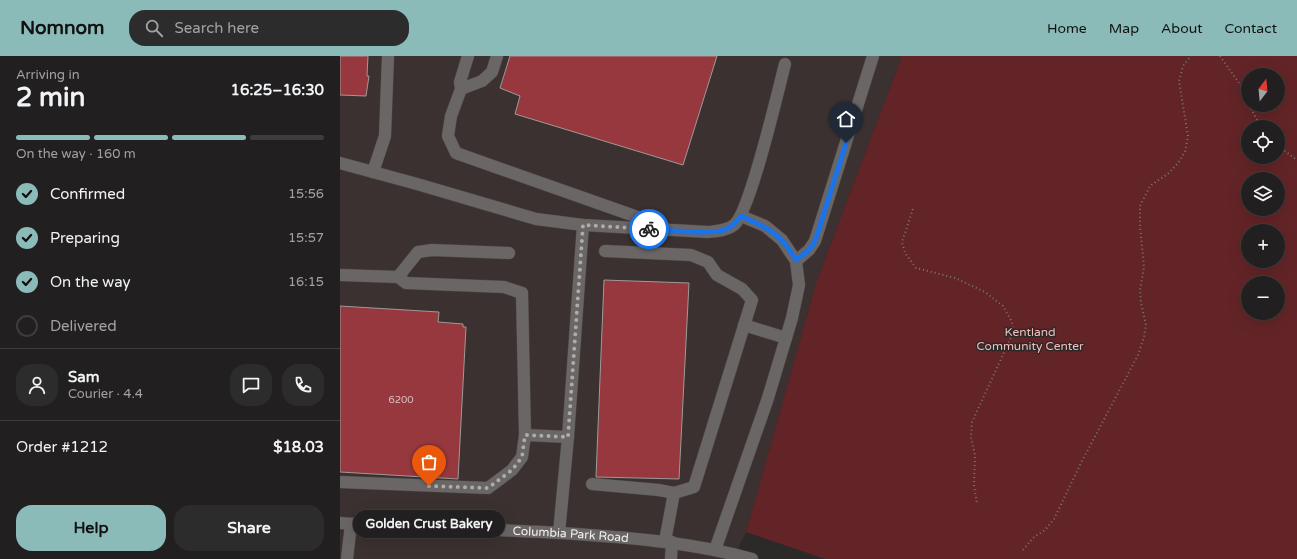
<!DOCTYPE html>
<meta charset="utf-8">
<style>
body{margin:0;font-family:"Varela Round",sans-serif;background:#2d2c2c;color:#f1f3f6;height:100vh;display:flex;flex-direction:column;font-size:15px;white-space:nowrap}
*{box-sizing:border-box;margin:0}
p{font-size:13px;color:#a2a2a4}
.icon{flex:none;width:22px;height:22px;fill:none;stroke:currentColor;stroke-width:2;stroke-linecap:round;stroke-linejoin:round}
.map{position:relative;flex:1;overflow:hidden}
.sheet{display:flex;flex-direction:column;background:#211f1f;width:340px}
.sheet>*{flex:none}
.needle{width:26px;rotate:16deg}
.buttons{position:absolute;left:901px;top:12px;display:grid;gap:8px}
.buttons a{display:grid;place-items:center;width:44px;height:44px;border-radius:50%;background:#211f1f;box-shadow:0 4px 16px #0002,0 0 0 1px #3e3d3d;font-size:20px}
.pin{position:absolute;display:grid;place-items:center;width:34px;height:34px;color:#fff;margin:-41px -17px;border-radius:50% 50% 50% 0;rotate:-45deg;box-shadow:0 0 4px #0007}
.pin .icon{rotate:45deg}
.courier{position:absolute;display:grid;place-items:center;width:40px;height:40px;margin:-20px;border:3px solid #1a73e8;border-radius:50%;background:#fff;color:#222;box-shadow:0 1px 5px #0007}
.bubble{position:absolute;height:28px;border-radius:14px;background:#211f1f;box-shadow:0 4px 16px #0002,0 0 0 1px #3e3d3d;font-size:13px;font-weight:800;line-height:28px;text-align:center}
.overview em{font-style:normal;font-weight:800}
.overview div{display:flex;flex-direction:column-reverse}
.overview{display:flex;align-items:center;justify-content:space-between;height:68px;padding:0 16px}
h1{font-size:26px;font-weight:800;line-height:30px}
.bar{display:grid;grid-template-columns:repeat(4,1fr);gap:6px 4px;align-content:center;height:48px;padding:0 16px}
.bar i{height:5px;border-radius:3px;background:#3e3d3d}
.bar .selected{background:#8bbbb9}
.bar p{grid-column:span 4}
.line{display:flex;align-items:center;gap:10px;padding:0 16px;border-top:1px solid #3e3d3d}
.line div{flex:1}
.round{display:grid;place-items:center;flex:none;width:42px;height:42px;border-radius:16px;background:#2d2c2c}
ol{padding:0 16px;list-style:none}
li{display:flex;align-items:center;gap:12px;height:44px}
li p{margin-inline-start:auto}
li .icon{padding:4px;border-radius:50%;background:#8bbbb9;color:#111;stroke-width:4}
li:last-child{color:#a2a2a4}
li i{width:22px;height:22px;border:2px solid #3e3d3d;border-radius:50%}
.primary-button{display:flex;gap:8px;margin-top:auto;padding:8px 16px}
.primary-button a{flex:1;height:46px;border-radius:16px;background:#8bbbb9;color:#111;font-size:16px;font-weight:800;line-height:46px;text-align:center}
.primary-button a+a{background:#2d2c2c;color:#f1f3f6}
header{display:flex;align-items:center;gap:24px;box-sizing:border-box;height:56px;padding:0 20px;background:#8bbbb9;color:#111}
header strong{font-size:19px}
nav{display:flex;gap:22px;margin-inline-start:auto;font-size:14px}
.search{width:280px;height:36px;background:#2d2c2c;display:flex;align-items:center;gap:10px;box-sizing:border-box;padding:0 14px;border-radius:16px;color:#a2a2a4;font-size:15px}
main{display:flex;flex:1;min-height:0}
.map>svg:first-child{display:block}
.built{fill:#3c3131}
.green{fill:#632427;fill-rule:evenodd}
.building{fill:#96383d;stroke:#9f9a9a}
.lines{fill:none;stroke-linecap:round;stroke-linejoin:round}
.minor-casing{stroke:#4b4847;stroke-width:13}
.path{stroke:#797676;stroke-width:2;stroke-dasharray:1 3;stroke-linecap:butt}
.minor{stroke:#6a6665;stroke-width:12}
.done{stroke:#aeabab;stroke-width:4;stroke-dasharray:0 7.2}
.route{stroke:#1a73e8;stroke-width:5}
.labels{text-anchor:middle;stroke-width:3;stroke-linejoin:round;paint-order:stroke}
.number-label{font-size:10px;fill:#dcc3c4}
.park-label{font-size:12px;fill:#f3bdbc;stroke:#2c2929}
.street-label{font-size:12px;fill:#f4f1f1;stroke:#2c2929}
</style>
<header>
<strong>Nomnom</strong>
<div class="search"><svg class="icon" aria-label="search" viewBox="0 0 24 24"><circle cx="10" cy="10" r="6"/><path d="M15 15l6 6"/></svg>Search here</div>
<nav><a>Home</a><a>Map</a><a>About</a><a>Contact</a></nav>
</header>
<main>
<section class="sheet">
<div class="overview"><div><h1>2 min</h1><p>Arriving in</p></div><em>16:25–16:30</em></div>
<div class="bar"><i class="selected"></i><i class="selected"></i><i class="selected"></i><i></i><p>On the way · 160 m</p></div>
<ol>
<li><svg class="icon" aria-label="check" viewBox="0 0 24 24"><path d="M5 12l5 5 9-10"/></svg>Confirmed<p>15:56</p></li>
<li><svg class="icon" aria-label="check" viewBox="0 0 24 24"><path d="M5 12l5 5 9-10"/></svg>Preparing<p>15:57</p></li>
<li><svg class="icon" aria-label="check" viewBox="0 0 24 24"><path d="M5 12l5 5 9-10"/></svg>On the way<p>16:15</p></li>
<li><i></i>Delivered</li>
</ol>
<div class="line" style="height:72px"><a class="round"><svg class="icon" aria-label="person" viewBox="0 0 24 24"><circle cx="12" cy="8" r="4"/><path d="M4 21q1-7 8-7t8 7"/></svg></a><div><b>Sam</b><p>Courier · 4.4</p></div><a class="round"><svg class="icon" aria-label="chat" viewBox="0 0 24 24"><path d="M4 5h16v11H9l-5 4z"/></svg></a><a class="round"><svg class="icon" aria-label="phone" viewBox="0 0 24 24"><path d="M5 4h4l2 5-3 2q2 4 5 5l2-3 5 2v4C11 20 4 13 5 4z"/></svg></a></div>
<div class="line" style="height:52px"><div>Order #1212</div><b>$18.03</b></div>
<div class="primary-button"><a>Help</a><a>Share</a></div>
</section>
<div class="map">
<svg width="957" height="503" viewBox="0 0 957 503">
<rect width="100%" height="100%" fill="#2c2929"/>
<path class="built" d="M0 0H562L477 224 406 476 393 503H0Z"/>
<path class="green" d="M562 0H957V503H485L406 476 477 224ZM908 19H938V49H908ZM908 71H938V101H908ZM908 123H938V153H908ZM908 175H938V205H908ZM908 227H938V257H908Z"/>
<path class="building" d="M0 0H28L27 20H29L26 40 0 39Z
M170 0H377L343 109 175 58 180 40 160 32Z
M264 224 349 227 339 423 256 421Z
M0 250 99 256 98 266 123 268V271H126L118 423 0 416Z"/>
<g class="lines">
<g class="minor-casing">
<g id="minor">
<path d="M128 0 120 26 121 33 111 60 108 80 116 97 323 170"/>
<path d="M121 33 142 25 152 16 157 0"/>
<path d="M0 107 77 128 196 163 243 169 368 176C377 175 386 175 394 169 410 156 438 35 445 8"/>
<path d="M33 116 45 80 48 0"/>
<path d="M265 195 351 199 368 206 377 219 402 233 412 244 354 431 334 437 325 485"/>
<path d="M456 205 469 194 475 185 533 0"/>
<path d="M0 219 58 221 66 227 164 231 182 237 185 379 182 401 172 414 148 432 0 426"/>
<path d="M58 221 78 196 92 194 169 197"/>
<path d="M404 269 446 282"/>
<path d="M185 379 228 381"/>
<path d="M252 428 319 434 334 437"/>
<path id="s1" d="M0 467C78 472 157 473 236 478 295 482 354 487 412 503"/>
<path d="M219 477 228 381 243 169"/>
<path d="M375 494 428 342 452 262 459 229 456 205 442 184 425 170 401 160"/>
<path d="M7 503 11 468"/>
<path d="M331 503 332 486"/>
</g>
</g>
<path class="path" d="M880 0 901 30 908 48
M909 49 921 71
M938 90 957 104
M573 153 562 186 565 197 576 212 615 222 645 236 663 250 672 266 673 277 632 366 631 382 635 399 634 429 637 448
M683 494 694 481 705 474 714 463 741 407 798 299 804 281 806 269 801 247 800 234 804 211 800 170V150L810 130 829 117 838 107 845 96 848 80 839 25 843 10 851 0"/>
<use href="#minor" class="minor"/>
</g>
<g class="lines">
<path class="done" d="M89 430 148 432 172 414 182 401 185 379 228 381 243 169 309 173"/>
<path class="route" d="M309 173C326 174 370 179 384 174 392 171 396 166 401 160 428 172 441 178 456 204L469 194 475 185 506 87"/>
</g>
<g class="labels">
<g class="number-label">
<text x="61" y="347">6200</text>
</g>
<g class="park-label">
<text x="690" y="280">Kentland<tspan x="690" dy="14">Community Center</tspan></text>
</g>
<g class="street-label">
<text dy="4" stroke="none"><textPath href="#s1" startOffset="231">Columbia Park Road</textPath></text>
</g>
</g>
</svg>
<div class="buttons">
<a><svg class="needle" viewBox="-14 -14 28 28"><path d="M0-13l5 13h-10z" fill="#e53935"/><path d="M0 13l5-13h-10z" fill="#a2a2a4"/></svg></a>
<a><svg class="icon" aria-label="locate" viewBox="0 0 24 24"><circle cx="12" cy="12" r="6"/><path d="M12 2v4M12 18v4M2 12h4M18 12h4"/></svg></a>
<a><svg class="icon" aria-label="layers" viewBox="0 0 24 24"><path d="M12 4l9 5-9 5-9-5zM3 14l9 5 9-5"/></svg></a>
<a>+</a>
<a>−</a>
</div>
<div class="pin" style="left:89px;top:430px;background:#ea580c"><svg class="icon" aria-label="bag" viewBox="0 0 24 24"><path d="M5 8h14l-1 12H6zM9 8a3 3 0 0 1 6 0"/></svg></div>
<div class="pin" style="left:506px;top:87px;background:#1f2937"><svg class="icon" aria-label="home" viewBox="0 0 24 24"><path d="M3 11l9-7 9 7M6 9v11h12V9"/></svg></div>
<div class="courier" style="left:309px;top:173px"><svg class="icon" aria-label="bike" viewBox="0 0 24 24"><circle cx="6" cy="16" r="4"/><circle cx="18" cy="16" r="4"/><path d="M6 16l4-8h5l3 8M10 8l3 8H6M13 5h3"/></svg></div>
<div class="bubble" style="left:13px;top:454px;width:152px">Golden Crust Bakery</div>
</div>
</main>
